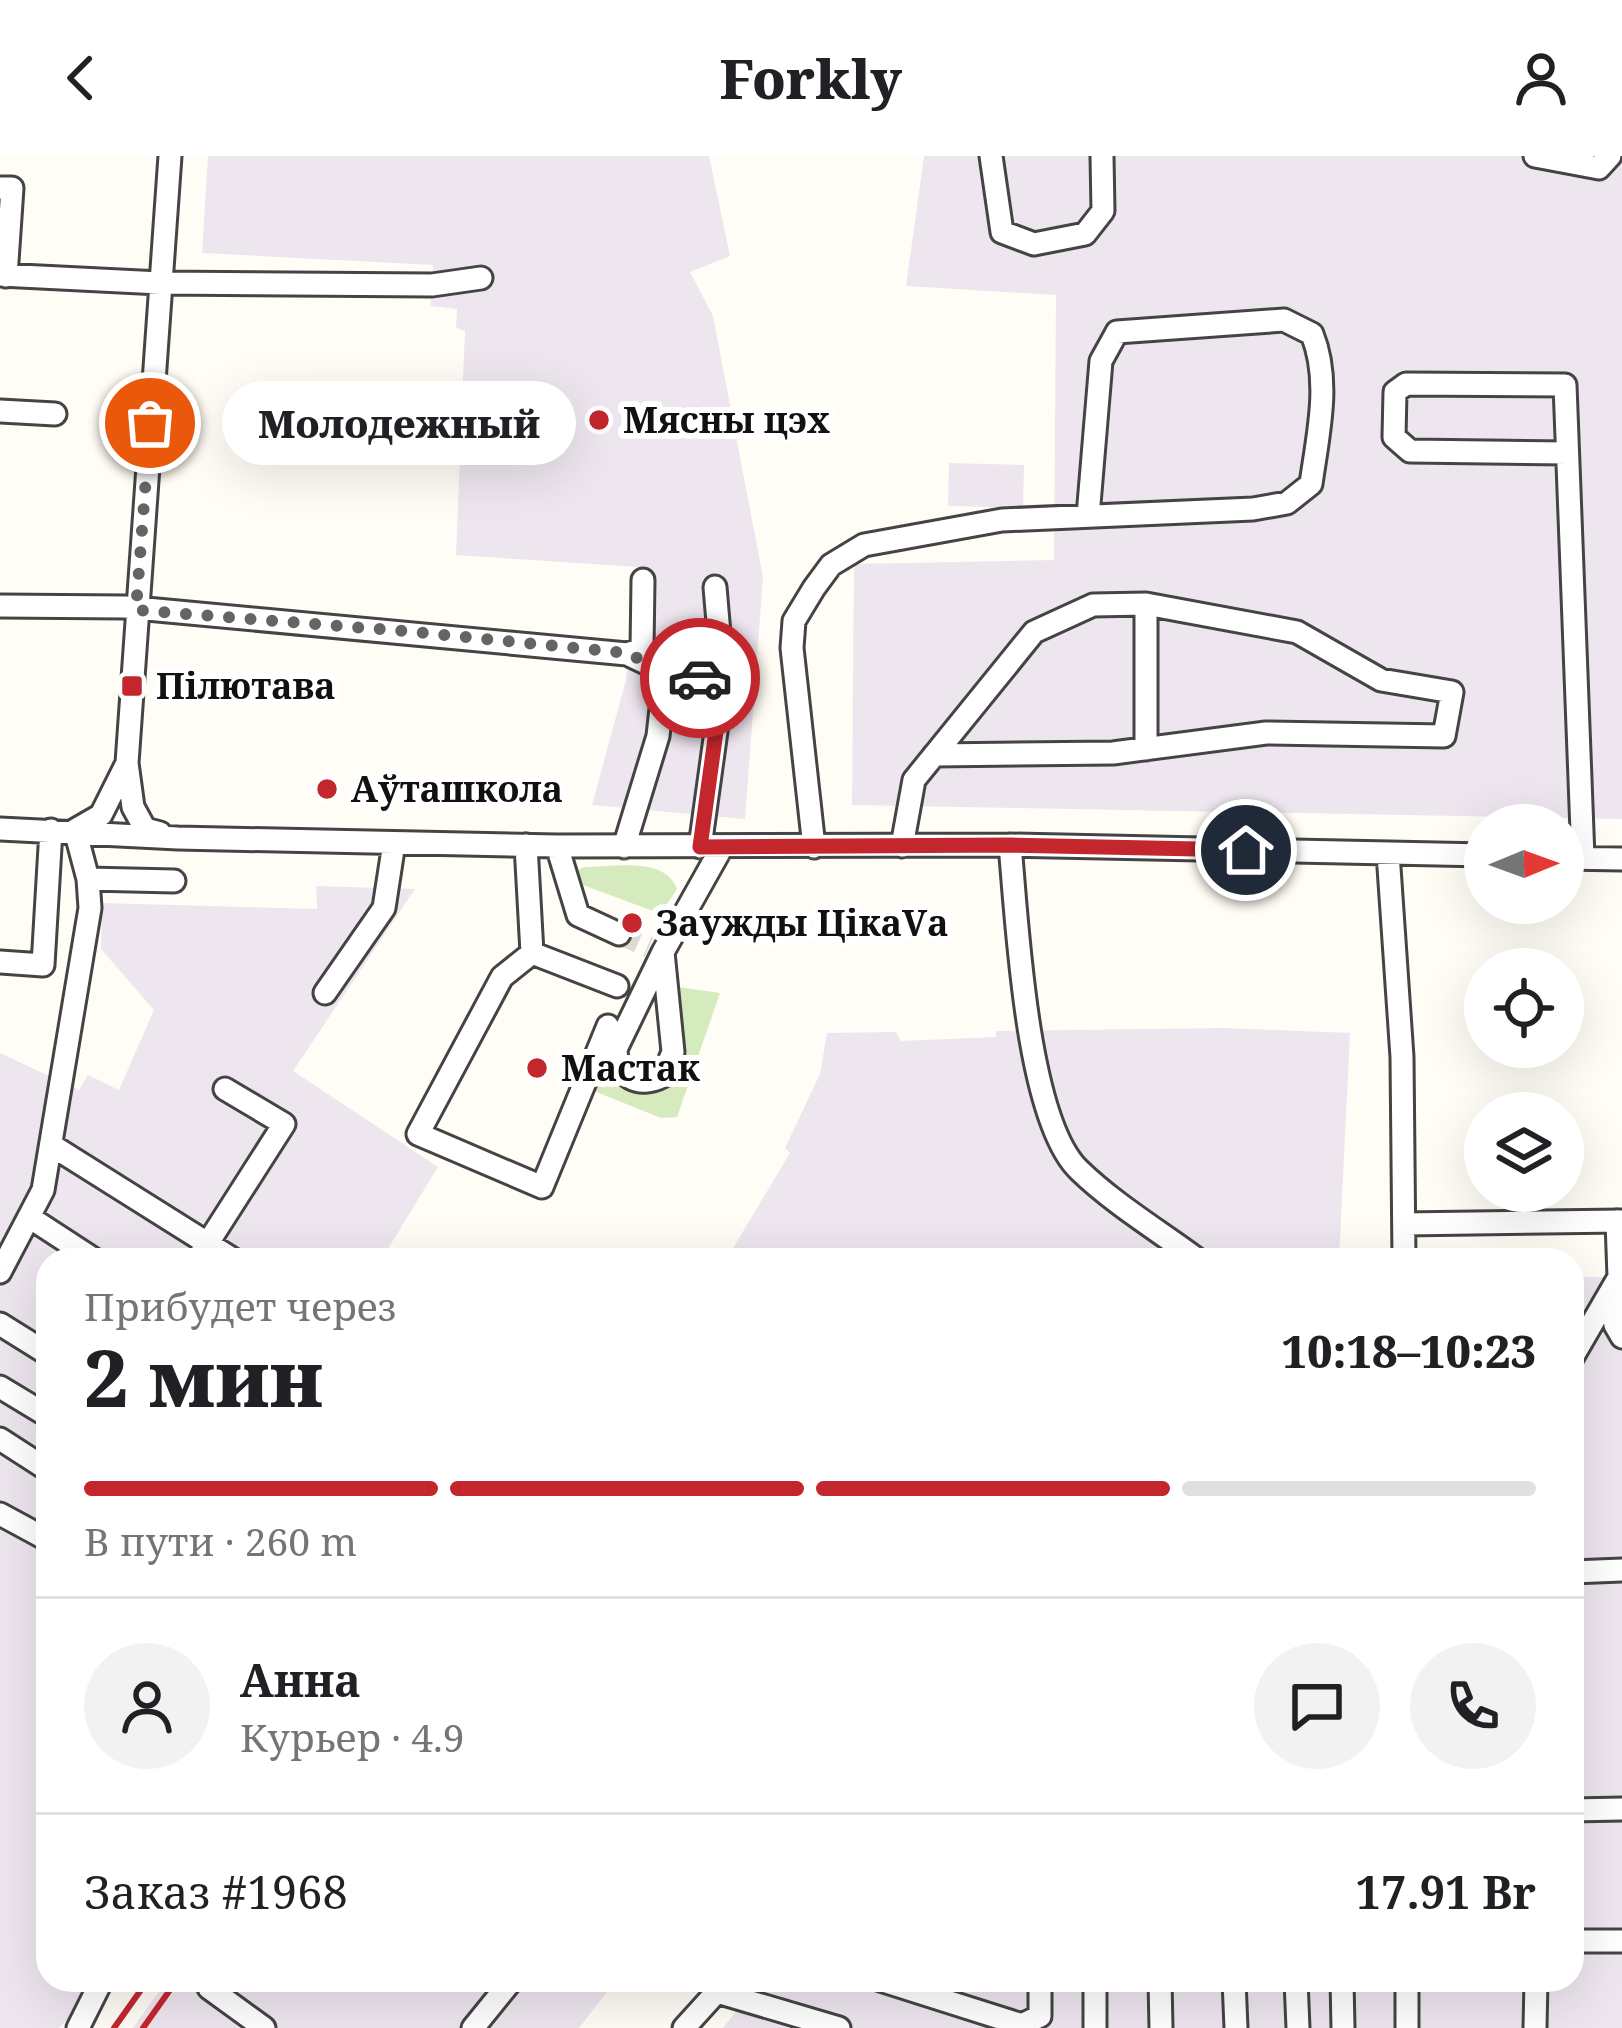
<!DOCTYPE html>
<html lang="ru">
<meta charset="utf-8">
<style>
body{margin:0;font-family:"Noto Serif",serif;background:#f2f2f2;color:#202124;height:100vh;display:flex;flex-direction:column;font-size:45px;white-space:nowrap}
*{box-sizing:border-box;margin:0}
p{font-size:39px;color:#757577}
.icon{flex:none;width:66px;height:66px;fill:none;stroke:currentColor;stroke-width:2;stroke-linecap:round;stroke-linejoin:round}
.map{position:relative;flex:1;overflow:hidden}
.drawer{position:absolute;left:36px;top:1092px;width:1548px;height:744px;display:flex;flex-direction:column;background:#fff;border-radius:36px;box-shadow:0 12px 48px #0002}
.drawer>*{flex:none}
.needle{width:78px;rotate:89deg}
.buttons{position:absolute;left:1464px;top:648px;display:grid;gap:24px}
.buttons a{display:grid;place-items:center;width:120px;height:120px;border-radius:50%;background:#fff;box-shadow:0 12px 48px #0002;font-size:60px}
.pin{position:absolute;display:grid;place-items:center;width:102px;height:102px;color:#fff;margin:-51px;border:6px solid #fff;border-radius:50%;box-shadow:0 3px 12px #0007}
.courier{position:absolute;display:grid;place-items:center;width:120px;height:120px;margin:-60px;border:9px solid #c4262e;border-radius:50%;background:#fff;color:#222;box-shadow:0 3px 15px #0007}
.bubble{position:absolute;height:84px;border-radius:42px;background:#fff;box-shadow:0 12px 48px #0002;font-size:39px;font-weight:800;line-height:84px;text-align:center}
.headline em{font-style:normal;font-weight:800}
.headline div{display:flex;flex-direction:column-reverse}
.headline{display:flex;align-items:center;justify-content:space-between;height:204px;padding:0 48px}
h1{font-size:78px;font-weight:800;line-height:90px}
.bar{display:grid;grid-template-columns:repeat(4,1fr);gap:18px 12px;align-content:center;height:144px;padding:0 48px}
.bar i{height:15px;border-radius:9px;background:#e0e0e0}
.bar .on{background:#c4262e}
.bar p{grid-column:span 4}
.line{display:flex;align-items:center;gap:30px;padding:0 48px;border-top:3px solid #e0e0e0}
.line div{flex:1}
.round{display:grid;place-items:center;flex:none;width:126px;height:126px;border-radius:63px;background:#f2f2f2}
header{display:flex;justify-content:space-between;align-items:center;height:156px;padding:0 48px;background:#fff;font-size:54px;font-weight:800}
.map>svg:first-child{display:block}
.industrial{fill:#eee6ef}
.green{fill:#d5ebbd}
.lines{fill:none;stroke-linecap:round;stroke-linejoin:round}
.minor-tunnel{stroke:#dbdad3;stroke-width:21;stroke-dasharray:21 10;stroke-linecap:butt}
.minor-casing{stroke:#444;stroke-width:27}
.minor{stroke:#fff;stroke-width:21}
.rail{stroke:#c4262e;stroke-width:6}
.done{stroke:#646461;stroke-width:12;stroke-dasharray:0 21.6}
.route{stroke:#c4262e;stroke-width:15}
.poi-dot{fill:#c4262e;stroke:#fff;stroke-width:4.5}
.labels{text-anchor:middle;stroke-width:12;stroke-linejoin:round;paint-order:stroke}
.poi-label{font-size:36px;font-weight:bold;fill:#111;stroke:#fff;text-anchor:start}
</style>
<header><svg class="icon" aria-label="back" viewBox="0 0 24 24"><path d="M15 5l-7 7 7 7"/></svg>Forkly<svg class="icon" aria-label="person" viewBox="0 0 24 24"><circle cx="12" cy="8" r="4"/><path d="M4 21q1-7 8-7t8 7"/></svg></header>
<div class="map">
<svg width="1622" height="1872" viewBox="0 0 1622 1872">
<rect width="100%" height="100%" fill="#fffdf5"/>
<path class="industrial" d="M208 0H709L730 100 690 116 713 160 763 421 745 663 592 649 626 524 638 411 456 399 465 175 456 172 457 153 431 150 433 109 202 97Z
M924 0H1622V663L852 649 854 408 1054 404 1056 139 906 130Z
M949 307 1024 309 1023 352 948 350Z
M316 730 415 733 293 915 438 1011 381 1104H48V1824H83L76 1854 59 1872H0V897L79 934 88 919 119 934 154 854 101 793 102 747 317 753Z
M1224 872 1350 877 1339 1104H726L790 997 785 992 820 918 827 877 896 876 901 885 996 881V875Z
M1572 1121H1622V1872H723L761 1824H1572Z
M167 1824H616L579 1872H133Z"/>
<path class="green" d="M584 711C614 711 665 700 677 733L665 751 653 755 583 729 578 714Z
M635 820 609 902 622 927 680 904 678 831 720 837 677 961 661 962 589 933Z"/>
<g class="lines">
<path class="minor-tunnel" d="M619 778 649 791"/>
<g class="minor-casing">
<path id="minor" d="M991 0 1002 76 1034 88 1085 78 1103 55 1102 0
M1535 0 1599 12 1610 0
M0 32H12L6 120
M0 119 160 127 432 129 481 122
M0 255 55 258
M1567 297 1410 295 1394 281 1395 236 1406 228 1565 229 1583 702
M643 424 642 493 627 498 665 516 723 525
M1146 448V593
M0 450 125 451 627 498
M0 673 178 682 557 690 1010 689 1485 699
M160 677 145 673 133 651 127 607 170 0
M526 689 532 797 617 830
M1010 689C1017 764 1026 963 1079 1014 1114 1048 1159 1075 1198 1104
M557 690 578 759 619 778
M902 690 914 624 1034 476 1093 449 1146 448 1297 476 1381 524 1452 536 1444 580 1266 577 1113 597 934 599
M624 691 658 580 665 516
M700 691 723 525 715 431
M814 691 792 492 794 465 814 432 831 409 864 389 1002 364 1253 353 1287 347 1311 328C1318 278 1331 225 1312 178L1284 164 1117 176 1101 205 1088 360
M1388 697 1402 901 1404 1104
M1563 702 1622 703
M88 723 174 725
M663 796 673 896 663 920C639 933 616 921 616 893L663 796 722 691
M532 797 502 821 418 978 542 1031 608 870
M0 806 43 809 51 674
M325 837 384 752 394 687
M51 989 234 1104
M29 1061 95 1104
M1404 1068 1622 1065
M197 1104 284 968 225 933
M0 1116 43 1034 90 752 88 723 75 674 101 659 127 607
M1612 1138 1615 1169 1622 1181
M0 1168 48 1198
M1572 1202 1619 1121 1617 1065
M0 1231 48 1260
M0 1283 48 1314
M0 1358 48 1384
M1572 1416 1622 1414
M1572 1654 1622 1653
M1572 1785H1622
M880 1824 1022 1869 1040 1860V1824
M1095 1824V1872
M1160 1824 1161 1872
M1234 1824 1236 1872
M1296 1824 1298 1872
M1342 1824 1343 1872
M1407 1824V1872
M209 1832 264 1872
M717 1836 839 1872
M78 1872 102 1824
M473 1872 512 1824
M684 1872 723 1829
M1535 1872 1536 1824"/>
</g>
<use href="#minor" class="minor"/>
<path class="rail" d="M114 1872 148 1824
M143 1872 177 1824"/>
</g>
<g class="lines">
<path class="done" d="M150 267 136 454 404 475 627 497 665 516 700 522"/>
<path class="route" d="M700 522 723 525 700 691 1010 689 1246 694"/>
</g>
<g class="poi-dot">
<circle cx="599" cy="264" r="12"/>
<rect x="120" y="518" width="24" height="24" rx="6"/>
<circle cx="327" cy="633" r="12"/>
<circle cx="632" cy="767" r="12"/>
<circle cx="537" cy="912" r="12"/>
</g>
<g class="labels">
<g class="poi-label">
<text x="623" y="277">Мясны цэх</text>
<text x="156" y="543">Пілютава</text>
<text x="351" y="646">Аўташкола</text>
<text x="656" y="780">Заужды ЦікаVа</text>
<text x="561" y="925">Мастак</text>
</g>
</g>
</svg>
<div class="buttons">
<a><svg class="needle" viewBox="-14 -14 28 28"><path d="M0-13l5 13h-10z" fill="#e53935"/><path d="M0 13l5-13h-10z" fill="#757577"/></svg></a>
<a><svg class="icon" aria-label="locate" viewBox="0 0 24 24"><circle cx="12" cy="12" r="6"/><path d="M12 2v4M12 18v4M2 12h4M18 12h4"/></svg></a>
<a><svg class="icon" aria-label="layers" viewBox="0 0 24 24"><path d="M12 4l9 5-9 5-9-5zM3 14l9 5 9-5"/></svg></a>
</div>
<div class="pin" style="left:150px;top:267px;background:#ea580c"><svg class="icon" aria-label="bag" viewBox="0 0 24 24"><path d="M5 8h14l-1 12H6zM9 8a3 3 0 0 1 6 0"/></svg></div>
<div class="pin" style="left:1246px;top:694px;background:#1f2937"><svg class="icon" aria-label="home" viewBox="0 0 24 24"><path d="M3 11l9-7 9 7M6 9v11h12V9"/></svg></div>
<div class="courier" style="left:700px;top:522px"><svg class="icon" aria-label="car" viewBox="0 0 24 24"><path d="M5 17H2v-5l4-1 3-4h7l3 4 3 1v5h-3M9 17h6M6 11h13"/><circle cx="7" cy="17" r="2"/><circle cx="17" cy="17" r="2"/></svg></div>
<div class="bubble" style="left:222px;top:225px;width:354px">Молодежный</div>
<section class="drawer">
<div class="headline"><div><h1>2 мин</h1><p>Прибудет через</p></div><em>10:18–10:23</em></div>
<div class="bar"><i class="on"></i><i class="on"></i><i class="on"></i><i></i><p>В пути · 260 m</p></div>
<div class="line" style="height:216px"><a class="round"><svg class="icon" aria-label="person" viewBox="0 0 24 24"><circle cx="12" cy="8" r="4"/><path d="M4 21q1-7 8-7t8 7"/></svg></a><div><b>Анна</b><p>Курьер · 4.9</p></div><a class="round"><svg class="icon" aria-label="chat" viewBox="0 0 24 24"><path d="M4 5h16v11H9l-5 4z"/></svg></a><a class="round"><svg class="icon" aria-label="phone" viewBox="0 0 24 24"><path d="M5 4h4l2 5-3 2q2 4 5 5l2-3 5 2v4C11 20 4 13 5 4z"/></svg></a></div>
<div class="line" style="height:156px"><div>Заказ #1968</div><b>17.91 Br</b></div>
</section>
</div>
